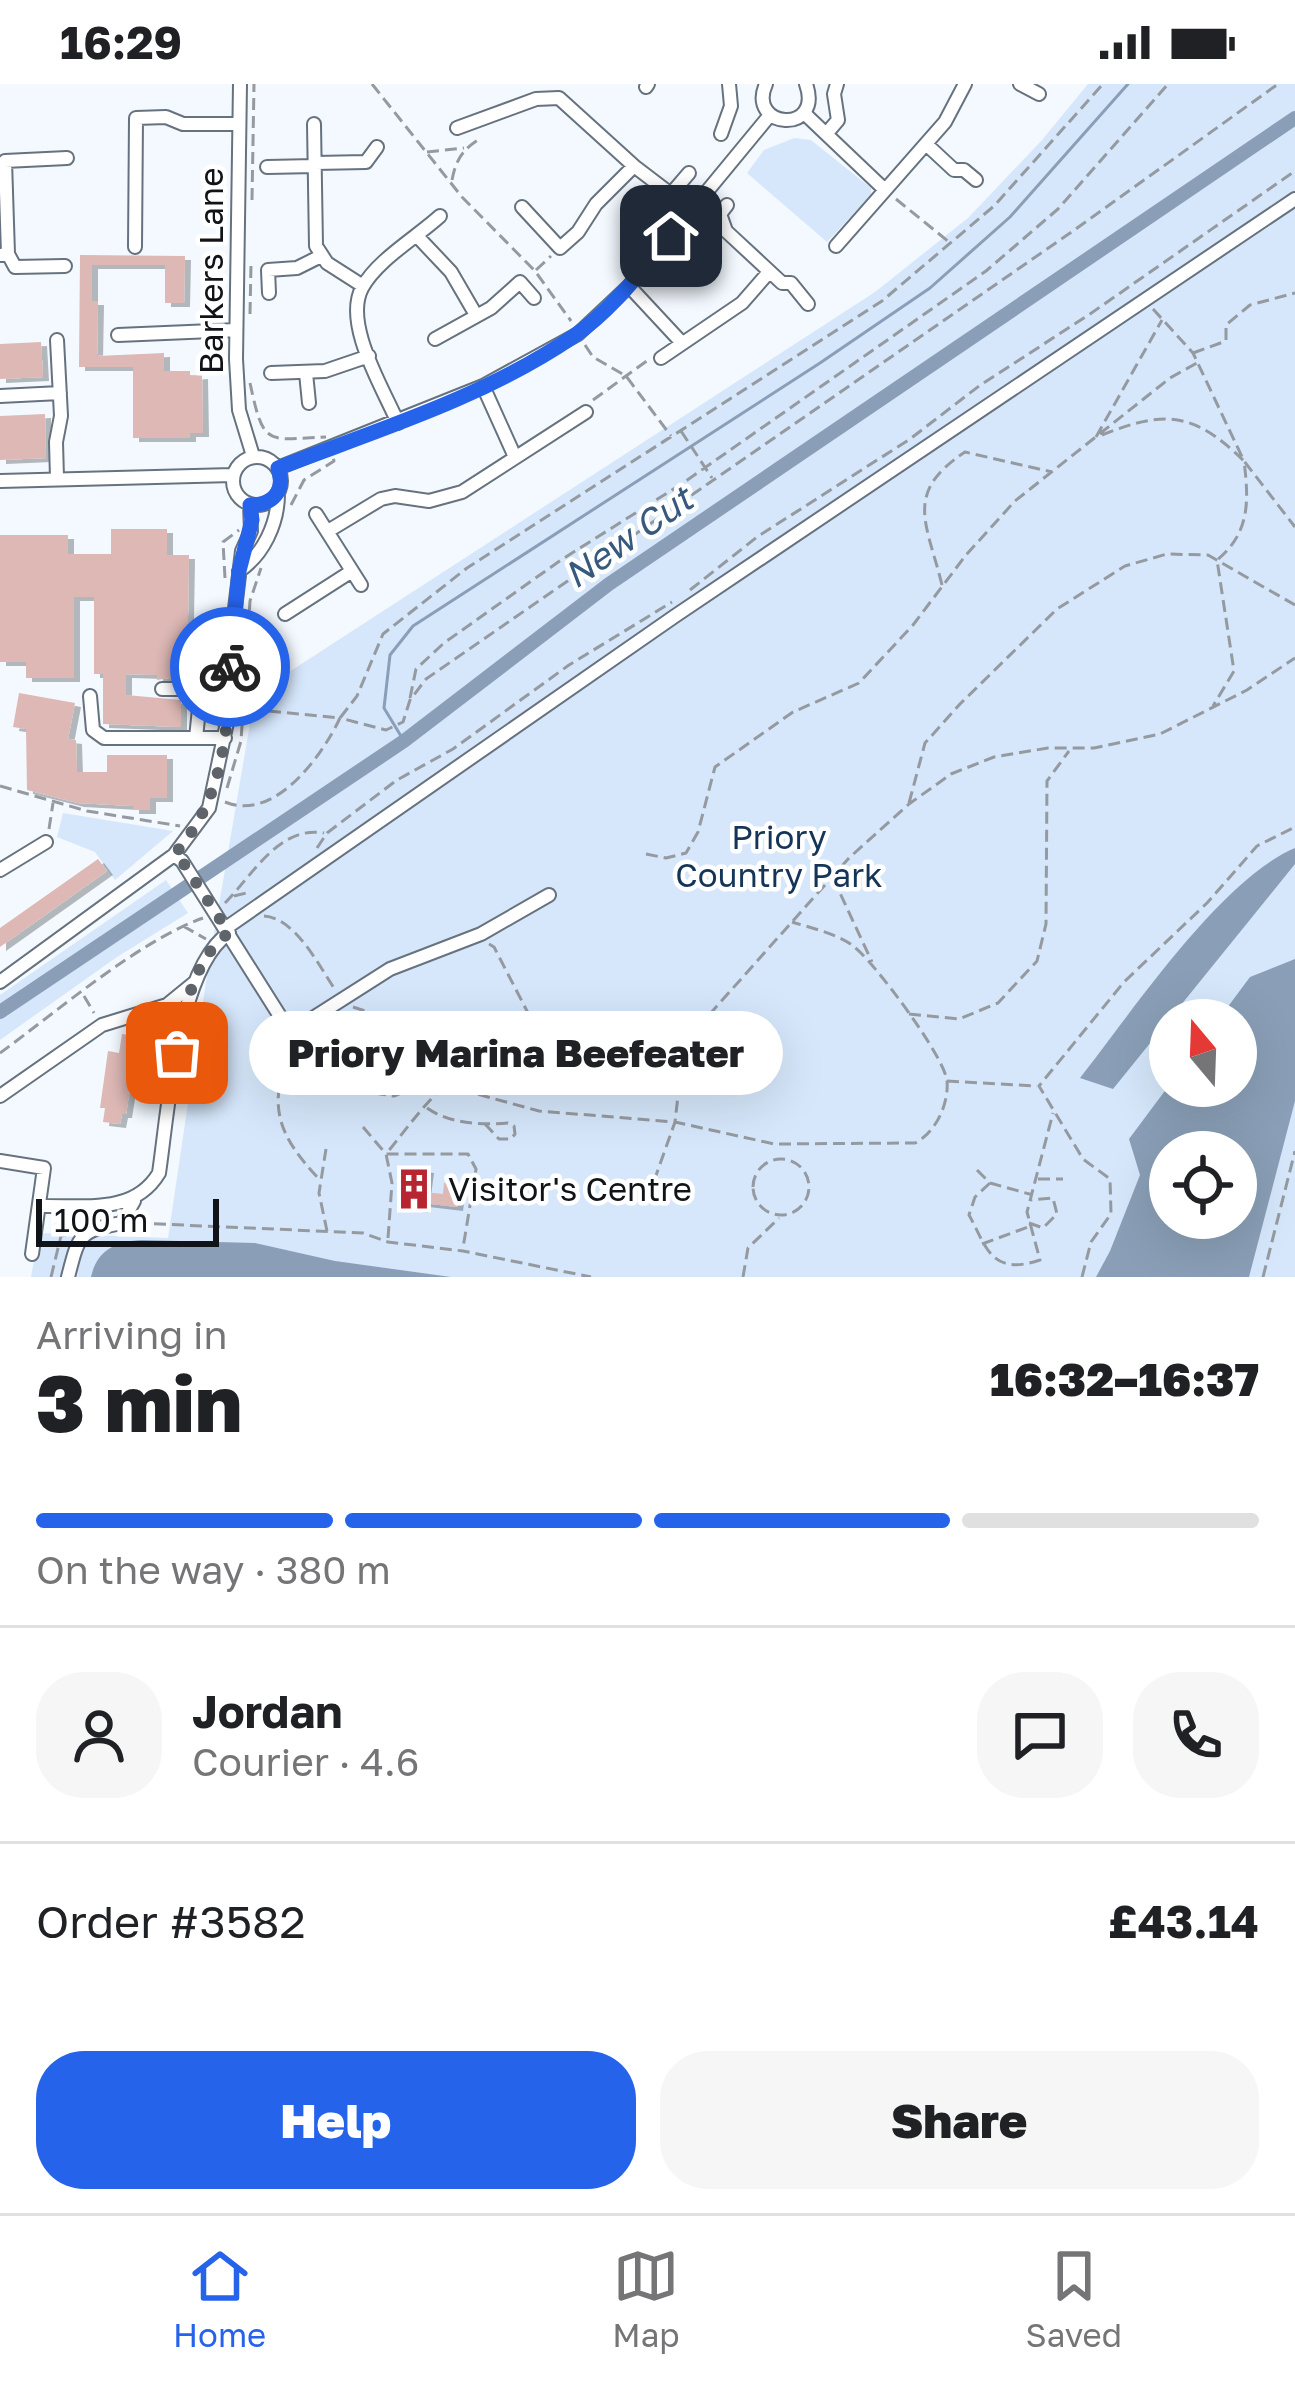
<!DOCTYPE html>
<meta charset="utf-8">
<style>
body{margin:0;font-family:"Golos Text",sans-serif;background:#f6f6f6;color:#202124;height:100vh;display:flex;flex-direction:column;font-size:45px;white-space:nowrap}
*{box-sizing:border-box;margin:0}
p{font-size:39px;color:#757577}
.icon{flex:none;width:66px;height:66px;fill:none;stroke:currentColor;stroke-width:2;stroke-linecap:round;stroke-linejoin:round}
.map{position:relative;height:1193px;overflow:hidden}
.details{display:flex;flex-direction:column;background:#fff;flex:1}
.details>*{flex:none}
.needle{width:78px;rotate:341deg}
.controls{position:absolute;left:1149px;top:915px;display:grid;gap:24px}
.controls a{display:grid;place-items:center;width:108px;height:108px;border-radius:50%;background:#fff;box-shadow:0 12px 48px #0002;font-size:60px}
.scale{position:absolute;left:36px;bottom:30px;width:183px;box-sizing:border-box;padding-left:12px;border:6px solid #101419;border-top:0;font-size:33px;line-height:42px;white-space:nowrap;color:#101419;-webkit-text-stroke:9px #fff;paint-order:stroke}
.pin{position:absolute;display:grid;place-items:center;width:102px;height:102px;color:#fff;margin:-51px;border-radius:24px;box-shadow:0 6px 18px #0006}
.courier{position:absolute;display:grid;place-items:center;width:120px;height:120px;margin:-60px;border:9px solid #2563eb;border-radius:50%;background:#fff;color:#222;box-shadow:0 3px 15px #0007}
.bubble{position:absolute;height:84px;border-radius:42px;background:#fff;box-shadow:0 12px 48px #0002;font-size:39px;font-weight:800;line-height:84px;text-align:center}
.head em{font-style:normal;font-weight:800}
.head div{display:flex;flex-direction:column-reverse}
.head{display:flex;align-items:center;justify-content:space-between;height:204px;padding:0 36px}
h1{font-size:78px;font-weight:800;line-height:90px}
.bar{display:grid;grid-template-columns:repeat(4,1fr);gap:18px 12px;align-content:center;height:144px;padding:0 36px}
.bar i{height:15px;border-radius:9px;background:#e0e0e0}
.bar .current{background:#2563eb}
.bar p{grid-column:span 4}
.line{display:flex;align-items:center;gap:30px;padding:0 36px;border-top:3px solid #e0e0e0}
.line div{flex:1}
.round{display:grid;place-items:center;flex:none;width:126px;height:126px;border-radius:48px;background:#f6f6f6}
.button{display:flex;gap:24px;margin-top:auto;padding:24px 36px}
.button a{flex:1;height:138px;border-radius:48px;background:#2563eb;color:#fff;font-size:48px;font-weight:800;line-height:138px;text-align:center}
.button a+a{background:#f6f6f6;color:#202124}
.status{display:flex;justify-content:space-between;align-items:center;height:84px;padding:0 60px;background:#fff;direction:ltr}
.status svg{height:33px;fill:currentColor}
.dock{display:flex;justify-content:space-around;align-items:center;height:168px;border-top:3px solid #e0e0e0;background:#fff;font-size:33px;color:#757577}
.dock a{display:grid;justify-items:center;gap:6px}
.dock .current{color:#2563eb}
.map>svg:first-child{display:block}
.green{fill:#d6e7fb;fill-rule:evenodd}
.water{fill:#8a9fb7;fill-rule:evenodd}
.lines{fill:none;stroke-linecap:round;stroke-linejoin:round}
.stream{stroke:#8a9fb7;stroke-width:3}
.canal{stroke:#8a9fb7;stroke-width:14}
.building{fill:#ddb8b5;filter:url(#shadow)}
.minor-casing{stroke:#67727f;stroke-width:16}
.path{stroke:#959aa0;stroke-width:3;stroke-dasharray:12 6;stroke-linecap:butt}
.minor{stroke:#fff;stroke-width:12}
.done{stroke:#5f646a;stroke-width:12;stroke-dasharray:0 21.6}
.route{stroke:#2563eb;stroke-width:15}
.labels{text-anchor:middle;stroke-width:9;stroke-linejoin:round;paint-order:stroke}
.street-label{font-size:33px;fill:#101419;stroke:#fff}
.park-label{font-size:33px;fill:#143558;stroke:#fff}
.poi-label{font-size:33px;fill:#101419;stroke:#fff;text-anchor:start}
.water-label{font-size:36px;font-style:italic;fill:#37597e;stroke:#fff}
</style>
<div class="status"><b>16:29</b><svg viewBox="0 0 49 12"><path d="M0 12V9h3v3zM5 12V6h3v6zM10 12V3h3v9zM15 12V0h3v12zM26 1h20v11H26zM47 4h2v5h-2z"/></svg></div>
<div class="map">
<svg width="1295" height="1193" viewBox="0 0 1295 1193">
<defs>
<filter id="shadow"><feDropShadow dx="6" dy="4" stdDeviation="0" flood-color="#0004"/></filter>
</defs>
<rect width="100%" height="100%" fill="#f3f9ff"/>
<path class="green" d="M1088 0H1295V1193H31L39 1149 168 1154 207 891 255 610 875 208 968 134 1042 56ZM1170 936H1236V1002H1170ZM1170 1068H1236V1134H1170Z
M794 54 811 56 871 104V111L827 158 747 89 764 66Z
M63 729 173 747 115 796 95 768 57 753Z
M166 796 188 829 117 873 0 956V911Z"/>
<path class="water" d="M1295 764V780L1113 1005 1080 994C1132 928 1220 796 1295 764Z
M1295 875V1017L1249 1193H1096L1110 1167 1140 1091 1129 1055 1170 1000 1236 1002V936H1218L1250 893ZM1236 1068V1134H1170V1068Z
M142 1156 255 1159 335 1177 451 1193H91C97 1166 116 1157 142 1156Z"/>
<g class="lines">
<path class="stream" d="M404 657 384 624 390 571 413 542 820 279 930 204 1010 133 1128 0"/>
<path class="canal" d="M0 928 404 657 609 500 1295 34"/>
</g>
<path class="building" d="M80 171 185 172 184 219H165V181H92V217H98L97 272 164 269V287H190V292L202 291 203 349H190V354H133V283H79Z
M41 258 43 293 0 295V260Z
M45 330 46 374 0 376V332Z
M111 445H167V471H189L187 591 157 596V591L126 590V611L181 616V643L103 640V590H94V513H74V594H26V578H0V451H68V470H111Z
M19 609 75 619 68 655 76 656 77 688H107V671H167V714H150V726H133V722L78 719 27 706 26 645 13 643Z
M98 775 107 787 0 863V844Z
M122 950 168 957 163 983 134 979 126 1030H122L120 1040 103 1038 105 1024H100L108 967 119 969Z
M406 1083 428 1085 425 1108 443 1110 444 1099 460 1101 457 1123 423 1119 422 1125 401 1122Z"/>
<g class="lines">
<g class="minor-casing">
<path id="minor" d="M240 0 236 275 239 326 253 372
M766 0C746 45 824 51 806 0
M1020 0 1039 10
M646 3 648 0
M804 29 885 106
M314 40 316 162 327 179 363 202
M457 44 536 15 559 14 634 82 693 127
M827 49 838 36 834 10 837 0
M721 50 731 22 729 0
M926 60 954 86H964L976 96
M315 79 366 78 377 63
M267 83 315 82
M671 110 689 89
M727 121 720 130 726 147 782 199H791L808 220
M522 123 560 164 578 148 596 120 634 82
M417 152 451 188 476 231
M836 162 945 38 965 0
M135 163 136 34 166 33 183 40H238
M8 170 15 183 65 182
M0 171 8 170 5 77 67 74
M629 202 682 259
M269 209 268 186 297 184 321 172
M118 251 236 246
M435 255 491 224 520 198 534 214
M661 274 742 219 769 188
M271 289 325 287 369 272
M306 289 309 319
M483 302 515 373
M0 312 60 309
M398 339C383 304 343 240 362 204 377 176 417 153 440 132
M233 397a24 24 0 1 1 48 0a24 24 0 1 1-48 0Z
M278 384 483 302 578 250 629 202 770 31
M57 394 56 358 61 332 57 256
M0 397 233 391
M316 430 361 501
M328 447 381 415 395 412 429 417 462 408 586 328
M239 487C263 471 278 440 278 410
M285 530 352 487
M162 605H201
M90 612 93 646 104 654H225
M196 654 201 605 229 606
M174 771 182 777 307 975
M0 786 46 758
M226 844 675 532 1295 115
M0 898 174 771 209 724 229 629 231 557 242 467 251 447 250 420
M291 948 390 885 481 850 549 811
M0 1012 102 941 167 921 194 899
M0 1077 44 1084 32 1170
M41 1122C84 1121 134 1131 159 1089 168 1029 177 884 229 849
M68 1193C79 1150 79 1147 122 1139L134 1117"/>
</g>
<path class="path" d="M372 0 462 113 535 187 571 237
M427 68 464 64
M452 96C456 75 463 65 481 54
M896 115 949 158
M252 116 254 0
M536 186 551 172
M1153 225 1193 269 1244 377 1295 443
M250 230 251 180
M585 261 593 273 626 292 671 352
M1193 269 1226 257V241L1250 221 1295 209
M250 299C264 365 267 355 326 353
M593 316 648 276
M681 347 712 394
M1102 351C1166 325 1195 329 1244 377 1249 417 1250 449 1217 476L1234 587 1213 622
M1096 353 1162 236
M291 421 304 396 334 377 333 373
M225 494 223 458 239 446
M942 501C927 439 903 409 965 368L1052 388
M690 506 757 453 910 355 979 302 1090 230 1295 87
M410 614 416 585 444 559 561 476 683 399 986 187 1058 125 1168 0
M269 627 340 634 357 612 383 550 467 484 882 217 994 122 1103 0
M0 702 87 727 180 742
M227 704 241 657 250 517 261 484
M225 718C274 738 321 674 340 634L386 646 403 638 410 616 426 595 1073 147 1278 0
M909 719 925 659 960 620 1057 525 1125 482 1167 470 1208 471 1295 521
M49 745 53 719
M317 764 327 749 397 696 453 665 569 581 672 518
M646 770 666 774 686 769 698 748 715 683 793 628 859 599 913 541 966 471 1015 417 1170 294 1197 279
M833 794 872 878
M234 812 250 808
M225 819C252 792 279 741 324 749
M264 832C295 834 318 880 334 904
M183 842 206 855
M84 912 94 929
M353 923 398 938 418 954 423 996
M909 930 959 935 998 919 1037 877 1046 840 1047 697 1069 667
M290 968C266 1024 280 1053 319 1095
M0 969C58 927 137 858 203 834
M947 997 1037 1002
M374 1009 394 1012 423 1000 444 1001 539 1027 675 1038 774 1060 915 1059C935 1049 949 1021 947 997 945 973 873 876 852 861 835 849 811 844 792 838
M427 1024C450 1040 480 1041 508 1039L514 1042 515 1050 511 1055H499L485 1040
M363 1043 386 1070H468L476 1085 463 1164
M326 1065 319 1109 327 1147
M753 1103a28 28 0 1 1 56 0a28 28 0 1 1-56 0Z
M977 1086 990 1099 1033 1111
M1038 1095H1063
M654 1097 675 1038 684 959 849 774 909 720 951 690 994 673 1048 664H1094L1160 650 1247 606 1295 574
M990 1099 975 1113 969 1131C986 1161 990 1193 1040 1176L1027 1128 1053 1029
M136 1139 363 1149 388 1158 463 1167 591 1193
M1029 1139 1043 1144 1057 1130 1053 1114 1031 1116
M388 1154 392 1099 386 1070C404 1048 421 1024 441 1005 465 982 533 970 528 929L494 863 489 860
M982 1160 1028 1143
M51 1193 61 1152 71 1150
M743 1193 748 1164 779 1134
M1082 1193 1091 1158 1111 1130 1110 1095 1083 1075 1039 1002 1124 898 1207 819 1257 762 1295 743
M1263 1193 1295 1067"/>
<use href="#minor" class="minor"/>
</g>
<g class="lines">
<path class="done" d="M177 969C183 930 194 872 229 849L182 777 174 771C222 716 228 654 230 583"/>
<path class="route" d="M230 583 239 487 252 436 250 421C273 421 286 407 278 384 378 346 485 313 574 252 612 226 642 186 671 152"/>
</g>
<defs>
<g id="building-bare" transform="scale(3.24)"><path d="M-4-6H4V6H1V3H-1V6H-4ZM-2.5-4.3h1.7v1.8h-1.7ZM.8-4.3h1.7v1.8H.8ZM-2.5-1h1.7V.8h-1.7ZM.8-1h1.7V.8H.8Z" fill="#b72630" stroke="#fff" stroke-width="2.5" paint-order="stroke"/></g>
</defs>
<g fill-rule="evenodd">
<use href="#building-bare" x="414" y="1105"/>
</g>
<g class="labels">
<g class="street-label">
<text transform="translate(211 187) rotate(-90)" y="12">Barkers Lane</text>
</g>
<g class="park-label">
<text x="779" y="765">Priory<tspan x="779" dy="38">Country Park</tspan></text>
</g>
<g class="poi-label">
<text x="448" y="1117">Visitor's Centre</text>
</g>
<g class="water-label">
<text transform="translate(628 453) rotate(-35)" y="13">New Cut</text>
</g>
</g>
</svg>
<div class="controls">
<a><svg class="needle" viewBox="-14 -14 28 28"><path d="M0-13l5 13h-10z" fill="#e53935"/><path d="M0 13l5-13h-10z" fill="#757577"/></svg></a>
<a><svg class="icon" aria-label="locate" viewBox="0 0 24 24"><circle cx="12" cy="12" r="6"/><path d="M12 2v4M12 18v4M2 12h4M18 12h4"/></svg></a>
</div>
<div class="scale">100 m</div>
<div class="pin" style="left:177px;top:969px;background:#ea580c"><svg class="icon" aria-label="bag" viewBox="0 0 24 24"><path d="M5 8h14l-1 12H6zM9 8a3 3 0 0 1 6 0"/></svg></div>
<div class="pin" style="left:671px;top:152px;background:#1f2937"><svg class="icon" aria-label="home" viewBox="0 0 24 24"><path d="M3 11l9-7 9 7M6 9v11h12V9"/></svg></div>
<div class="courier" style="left:230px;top:583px"><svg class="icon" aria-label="bike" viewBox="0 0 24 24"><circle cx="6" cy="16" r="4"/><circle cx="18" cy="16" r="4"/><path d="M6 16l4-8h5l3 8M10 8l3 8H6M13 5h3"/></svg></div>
<div class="bubble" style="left:249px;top:927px;width:534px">Priory Marina Beefeater</div>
</div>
<section class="details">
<div class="head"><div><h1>3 min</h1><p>Arriving in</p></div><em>16:32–16:37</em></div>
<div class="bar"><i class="current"></i><i class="current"></i><i class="current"></i><i></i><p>On the way · 380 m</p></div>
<div class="line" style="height:216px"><a class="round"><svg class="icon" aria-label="person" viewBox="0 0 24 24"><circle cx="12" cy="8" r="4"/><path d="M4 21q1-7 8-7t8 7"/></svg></a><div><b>Jordan</b><p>Courier · 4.6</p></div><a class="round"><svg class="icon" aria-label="chat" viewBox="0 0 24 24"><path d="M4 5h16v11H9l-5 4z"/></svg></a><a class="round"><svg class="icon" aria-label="phone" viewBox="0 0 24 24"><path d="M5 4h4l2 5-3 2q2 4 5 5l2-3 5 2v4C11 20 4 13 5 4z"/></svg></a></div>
<div class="line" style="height:156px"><div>Order #3582</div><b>£43.14</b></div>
<div class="button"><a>Help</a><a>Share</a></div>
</section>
<nav class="dock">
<a class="current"><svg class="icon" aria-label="home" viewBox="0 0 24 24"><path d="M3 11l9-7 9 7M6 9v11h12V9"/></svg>Home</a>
<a><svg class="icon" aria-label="map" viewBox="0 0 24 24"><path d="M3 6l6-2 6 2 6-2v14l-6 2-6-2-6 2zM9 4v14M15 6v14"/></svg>Map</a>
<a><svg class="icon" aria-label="saved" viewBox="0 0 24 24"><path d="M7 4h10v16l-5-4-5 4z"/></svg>Saved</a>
</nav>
